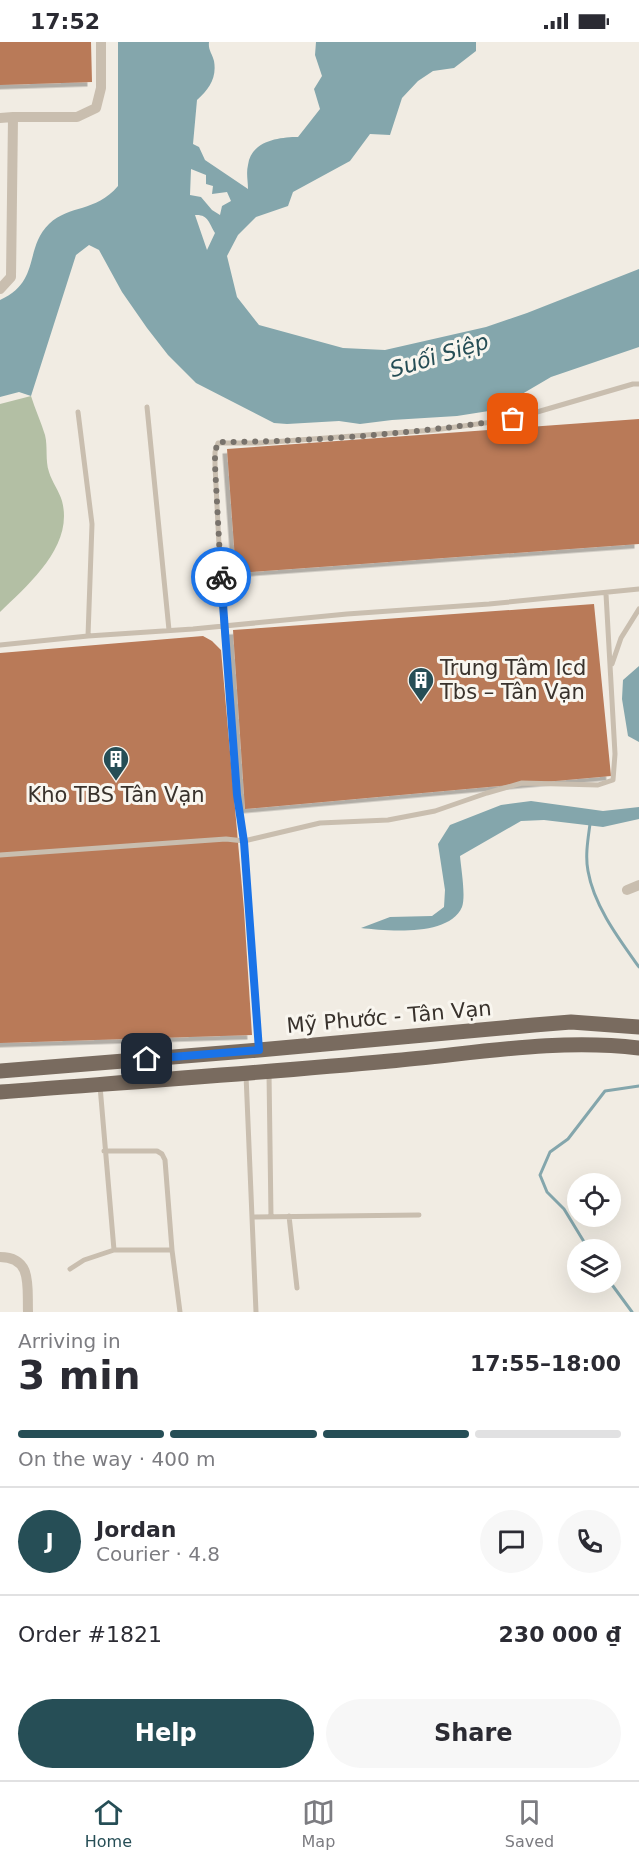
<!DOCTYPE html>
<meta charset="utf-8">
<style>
body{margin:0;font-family:"DejaVu Sans",sans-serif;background:#f7f7f7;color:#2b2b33;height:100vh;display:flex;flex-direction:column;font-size:22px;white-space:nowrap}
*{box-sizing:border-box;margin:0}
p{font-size:20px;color:#7c7c81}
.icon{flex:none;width:33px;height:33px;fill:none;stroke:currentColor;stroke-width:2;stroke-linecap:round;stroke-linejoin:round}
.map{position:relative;height:1270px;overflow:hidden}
.details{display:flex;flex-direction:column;background:#fff;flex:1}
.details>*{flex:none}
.buttons{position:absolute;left:567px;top:1131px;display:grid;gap:12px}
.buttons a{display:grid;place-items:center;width:54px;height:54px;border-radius:50%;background:#fff;box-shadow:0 6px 24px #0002;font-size:30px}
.pin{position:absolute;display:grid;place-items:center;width:51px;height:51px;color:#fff;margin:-26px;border-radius:12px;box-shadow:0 3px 9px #0006}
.courier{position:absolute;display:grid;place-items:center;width:60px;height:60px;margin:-30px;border:4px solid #1a73e8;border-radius:50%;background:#fff;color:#222;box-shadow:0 2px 8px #0007}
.overview em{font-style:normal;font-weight:600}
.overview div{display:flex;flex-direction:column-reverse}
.overview{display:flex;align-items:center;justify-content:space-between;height:102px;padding:0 18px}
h1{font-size:39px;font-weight:600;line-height:45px}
.bar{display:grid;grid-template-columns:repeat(4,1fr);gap:9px 6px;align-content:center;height:72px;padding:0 18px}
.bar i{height:8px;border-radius:4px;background:#e1e1e2}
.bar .current{background:#264e56}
.bar p{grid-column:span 4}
.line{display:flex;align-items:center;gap:15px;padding:0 18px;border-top:2px solid #e1e1e2}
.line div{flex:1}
.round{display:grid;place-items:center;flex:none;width:63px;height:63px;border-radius:32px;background:#f7f7f7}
.action{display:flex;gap:12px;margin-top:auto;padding:12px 18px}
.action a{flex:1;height:69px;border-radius:36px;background:#264e56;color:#fff;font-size:24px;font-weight:600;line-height:69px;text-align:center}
.action a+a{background:#f7f7f7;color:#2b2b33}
.status{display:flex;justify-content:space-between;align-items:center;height:42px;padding:0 30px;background:#fff;direction:ltr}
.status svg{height:16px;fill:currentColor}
.tabs{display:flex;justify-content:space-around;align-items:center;height:84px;border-top:2px solid #e1e1e2;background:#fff;font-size:16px;color:#7c7c81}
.tabs a{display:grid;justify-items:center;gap:3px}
.tabs .current{color:#264e56}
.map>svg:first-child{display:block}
.green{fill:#b3bfa4}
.water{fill:#84a6ac;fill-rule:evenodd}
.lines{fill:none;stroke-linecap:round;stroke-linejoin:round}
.stream{stroke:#84a6ac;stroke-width:3}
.building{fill:#b97a59;filter:url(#shadow)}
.service{stroke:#c9beaf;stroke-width:5}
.minor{stroke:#c9beaf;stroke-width:10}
.primary{stroke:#796b5f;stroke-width:15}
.done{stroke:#79736c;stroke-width:6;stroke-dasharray:0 10.8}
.route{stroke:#1a73e8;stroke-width:8}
.labels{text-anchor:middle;stroke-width:6;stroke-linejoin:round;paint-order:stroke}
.poi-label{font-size:21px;fill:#39322c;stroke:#f9f6ef;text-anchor:start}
.street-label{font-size:21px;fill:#39322c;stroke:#f9f6ef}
.water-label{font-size:22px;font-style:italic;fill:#264e56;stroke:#f9f6ef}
</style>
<div class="status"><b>17:52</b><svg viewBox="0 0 49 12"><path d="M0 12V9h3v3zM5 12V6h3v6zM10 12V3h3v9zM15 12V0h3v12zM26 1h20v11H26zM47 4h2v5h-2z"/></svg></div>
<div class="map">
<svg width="639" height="1270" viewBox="0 0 639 1270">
<defs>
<filter id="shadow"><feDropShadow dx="-4.5" dy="4.5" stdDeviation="0" flood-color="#0004"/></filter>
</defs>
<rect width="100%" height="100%" fill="#f1ece3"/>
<path class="green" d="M31 354C35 367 41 380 45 393 48 405 45 418 49 430 52 440 59 449 62 459 74 504 29 542 0 570V362Z"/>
<path class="water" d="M118 0H209C208 8 212 11 214 19 217 36 209 47 197 58L193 102 199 105 205 118 248 147C248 139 246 131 248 123 251 99 279 95 298 95L320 67 314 47 322 34 315 13 316 0H476V9L454 26 433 29 418 39 402 56 390 93 370 92 350 119 293 150 288 164 256 175 238 193 227 214 237 255 259 283 343 306 385 308 486 285 527 271 639 227V305L551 335 495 368 457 374 392 378 360 382 339 379 287 382 274 381 196 341 168 313 147 286 122 250 99 208 89 203 76 213 31 354 19 350 0 355V258C41 240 24 206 49 182 70 162 95 171 118 144ZM191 127 206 133V142L213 144 212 152 227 150 231 159 222 164 220 173 212 168 201 155 190 153ZM195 173C208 172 209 181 215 191L207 208Z
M639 624V700L628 694 622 657 623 638Z
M531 759 603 769 639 765V777L603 785 544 778 521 779 460 814C461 826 466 854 462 865 449 895 387 889 361 886L390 875 432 874 444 865 445 848 438 802 450 783 501 763Z"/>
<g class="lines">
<path class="stream" d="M590 782C588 797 585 814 588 829 594 864 619 897 639 925
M589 1208 564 1167 547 1150 540 1133 550 1110 568 1097 605 1049 639 1044
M610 1240 632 1270"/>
</g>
<path class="building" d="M0 0H91L92 40 0 43Z
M639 377V502L236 531 227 407Z
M594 562 611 734 245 767 233 588Z
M203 594 212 599 221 608 244 868 252 993 0 1001V611Z"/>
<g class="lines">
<path class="service" d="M147 365 169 588
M88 594 193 587 347 572 489 562 639 547
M0 603 88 594 92 482 78 370
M612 622 621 596 639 567
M0 813 226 797 244 799 237 753 231 662 223 583 215 423V410L218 401H258L434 388 513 377 633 342H639
M259 1005 244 799 320 781 388 778 435 769 487 751 522 741 598 743 613 738 615 712 606 552
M269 1031 271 1175
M246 1033 256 1270
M100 1044 114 1208H172L180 1270
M104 1109H157L162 1112 165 1118 172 1208
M289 1174 297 1246
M253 1175 419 1173
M70 1227 84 1218 114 1208"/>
<path class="minor" d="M13 75H77L96 66 101 46V0
M0 76 13 75 11 235 0 247
M627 848 639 843
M0 1215C33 1215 27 1245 28 1270"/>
<path class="primary" d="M0 1029 259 1008 534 983 571 980 639 985
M0 1050C130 1040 260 1031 390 1019 473 1012 555 996 639 1006"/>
</g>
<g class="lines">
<path class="done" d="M221 535 215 423V410L218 400C316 400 415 391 513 377"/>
<path class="route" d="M147 1017 259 1008 244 800 237 753 221 535"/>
</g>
<defs>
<g id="building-pin" transform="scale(1.35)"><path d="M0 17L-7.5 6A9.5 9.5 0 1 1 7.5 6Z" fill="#264e56" stroke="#f9f6ef"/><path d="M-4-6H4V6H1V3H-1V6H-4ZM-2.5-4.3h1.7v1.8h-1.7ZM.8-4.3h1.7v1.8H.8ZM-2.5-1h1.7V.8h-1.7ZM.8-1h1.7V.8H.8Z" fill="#fff"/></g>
</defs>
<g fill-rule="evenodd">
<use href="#building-pin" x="421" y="638"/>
<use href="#building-pin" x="116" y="717"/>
</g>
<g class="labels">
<g class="poi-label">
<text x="440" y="633">Trung Tâm Icd<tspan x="440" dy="24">Tbs – Tân Vạn</tspan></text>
<text x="116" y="760" text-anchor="middle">Kho TBS Tân Vạn</text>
</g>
<g class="street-label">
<text transform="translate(389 975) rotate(-5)" y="7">Mỹ Phước - Tân Vạn</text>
</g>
<g class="water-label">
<text transform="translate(439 313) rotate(-17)" y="8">Suối Siệp</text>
</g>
</g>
</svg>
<div class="buttons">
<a><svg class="icon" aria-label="locate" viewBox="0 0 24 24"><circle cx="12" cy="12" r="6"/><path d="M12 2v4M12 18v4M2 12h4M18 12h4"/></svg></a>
<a><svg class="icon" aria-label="layers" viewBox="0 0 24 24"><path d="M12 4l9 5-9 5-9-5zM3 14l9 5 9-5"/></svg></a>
</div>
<div class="pin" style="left:513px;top:377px;background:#ea580c"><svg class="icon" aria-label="bag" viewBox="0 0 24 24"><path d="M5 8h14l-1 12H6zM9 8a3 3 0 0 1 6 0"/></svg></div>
<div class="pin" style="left:147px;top:1017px;background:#1f2937"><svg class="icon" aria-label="home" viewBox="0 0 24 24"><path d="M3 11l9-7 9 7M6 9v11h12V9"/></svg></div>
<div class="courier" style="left:221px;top:535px"><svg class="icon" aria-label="bike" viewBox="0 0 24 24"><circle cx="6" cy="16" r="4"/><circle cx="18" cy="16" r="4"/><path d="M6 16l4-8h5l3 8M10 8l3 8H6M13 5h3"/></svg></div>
</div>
<section class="details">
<div class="overview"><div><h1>3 min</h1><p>Arriving in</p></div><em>17:55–18:00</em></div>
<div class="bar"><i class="current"></i><i class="current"></i><i class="current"></i><i></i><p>On the way · 400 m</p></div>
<div class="line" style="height:108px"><b class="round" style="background:#264e56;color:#fff">J</b><div><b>Jordan</b><p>Courier · 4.8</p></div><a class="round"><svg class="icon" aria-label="chat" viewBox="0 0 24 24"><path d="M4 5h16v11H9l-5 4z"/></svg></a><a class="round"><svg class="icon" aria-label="phone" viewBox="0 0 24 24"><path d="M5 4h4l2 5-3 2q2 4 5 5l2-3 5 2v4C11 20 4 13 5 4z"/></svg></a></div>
<div class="line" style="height:78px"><div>Order #1821</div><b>230 000 ₫</b></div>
<div class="action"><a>Help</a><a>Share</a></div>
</section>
<nav class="tabs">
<a class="current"><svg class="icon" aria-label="home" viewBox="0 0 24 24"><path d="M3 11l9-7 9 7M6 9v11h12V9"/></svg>Home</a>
<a><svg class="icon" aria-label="map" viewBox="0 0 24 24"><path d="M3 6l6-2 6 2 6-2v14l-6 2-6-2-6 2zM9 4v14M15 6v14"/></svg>Map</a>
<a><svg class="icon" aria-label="saved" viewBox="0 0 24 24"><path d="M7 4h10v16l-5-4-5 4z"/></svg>Saved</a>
</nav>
